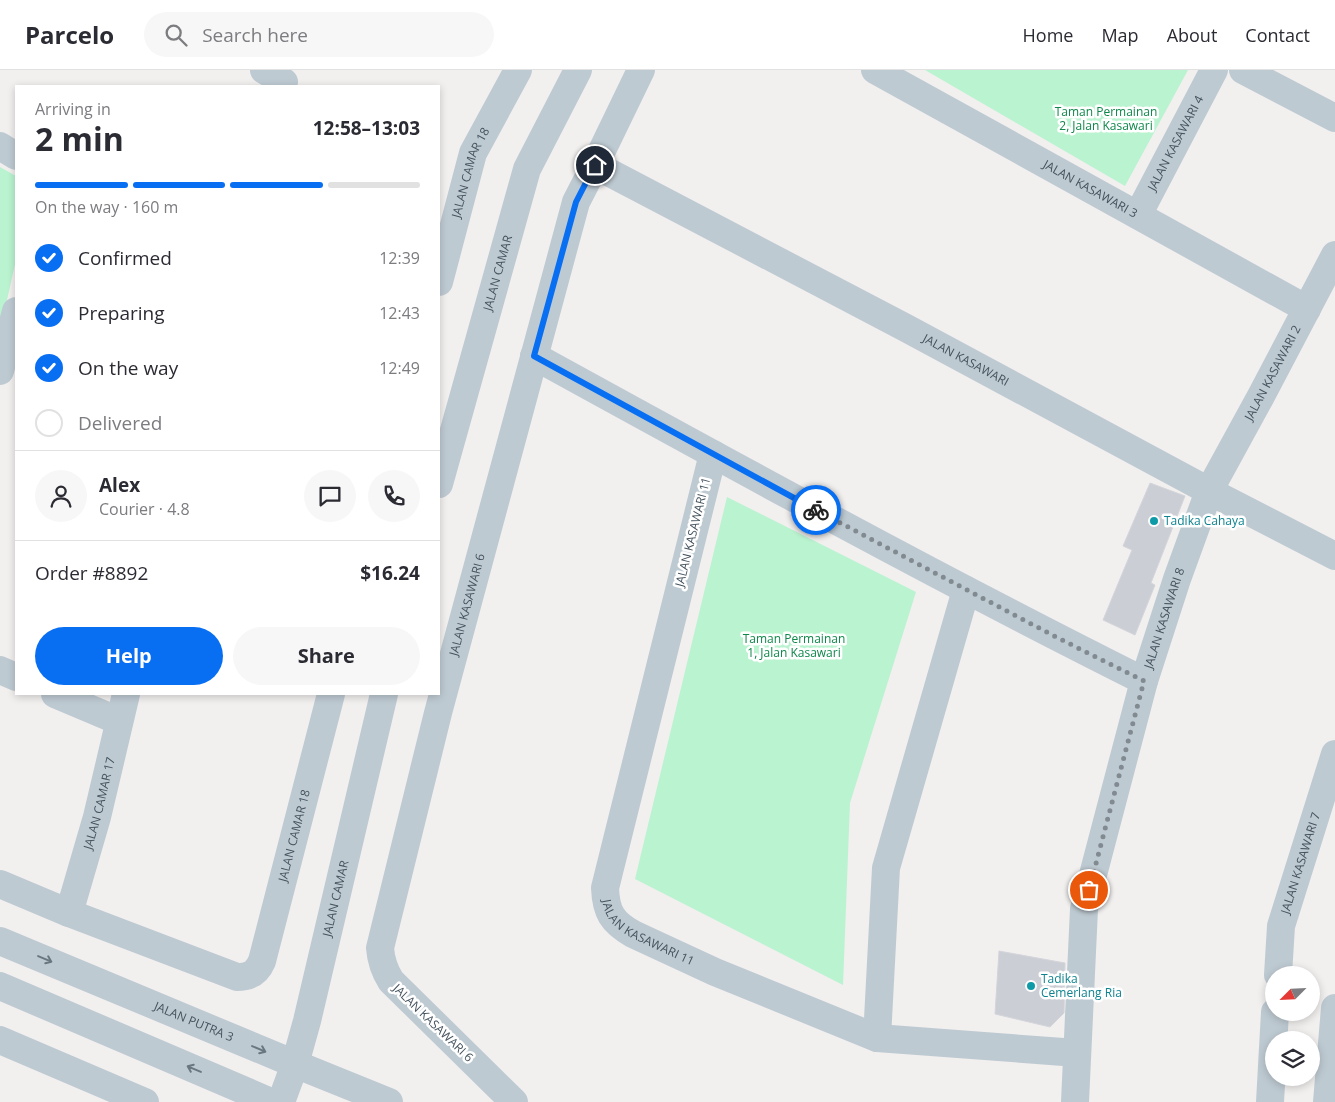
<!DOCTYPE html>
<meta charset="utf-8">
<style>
body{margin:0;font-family:"Open Sans",sans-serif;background:#f7f7f7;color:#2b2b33;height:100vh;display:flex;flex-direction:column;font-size:19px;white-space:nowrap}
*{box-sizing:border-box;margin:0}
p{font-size:16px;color:#7c7c81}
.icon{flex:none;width:28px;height:28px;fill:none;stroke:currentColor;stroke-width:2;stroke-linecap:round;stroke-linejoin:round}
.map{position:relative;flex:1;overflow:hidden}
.side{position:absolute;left:15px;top:15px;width:425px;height:610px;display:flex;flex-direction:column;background:#fff;border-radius:0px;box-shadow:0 2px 8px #0003}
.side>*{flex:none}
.needle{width:32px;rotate:246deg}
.fabs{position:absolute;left:1265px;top:896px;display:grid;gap:10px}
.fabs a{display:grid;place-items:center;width:55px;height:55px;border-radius:50%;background:#fff;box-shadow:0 2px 8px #0003;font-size:25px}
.pin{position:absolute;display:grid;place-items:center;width:42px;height:42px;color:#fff;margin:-21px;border:2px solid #fff;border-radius:50%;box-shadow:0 1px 5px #0007}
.courier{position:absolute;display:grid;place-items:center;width:50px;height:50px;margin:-25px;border:4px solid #096ff2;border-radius:50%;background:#fff;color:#222;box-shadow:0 1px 6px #0007}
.headline em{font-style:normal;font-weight:700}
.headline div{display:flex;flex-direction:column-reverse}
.headline{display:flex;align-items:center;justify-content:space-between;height:85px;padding:0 20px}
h1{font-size:32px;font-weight:700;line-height:38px}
.bar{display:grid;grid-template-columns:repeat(4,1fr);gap:8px 5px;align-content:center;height:60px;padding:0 20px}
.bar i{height:6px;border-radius:4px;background:#e1e1e2}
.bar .active{background:#096ff2}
.bar p{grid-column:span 4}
.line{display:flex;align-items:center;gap:12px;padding:0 20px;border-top:1px solid #e1e1e2}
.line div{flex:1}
.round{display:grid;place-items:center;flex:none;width:52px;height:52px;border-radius:26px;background:#f7f7f7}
ol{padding:0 20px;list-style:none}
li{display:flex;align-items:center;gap:15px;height:55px}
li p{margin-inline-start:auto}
li .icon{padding:5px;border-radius:50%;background:#096ff2;color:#fff;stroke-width:4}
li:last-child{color:#7c7c81}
li i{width:28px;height:28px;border:2px solid #e1e1e2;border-radius:50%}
.primary-button{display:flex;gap:10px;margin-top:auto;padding:10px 20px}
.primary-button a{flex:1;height:58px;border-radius:30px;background:#096ff2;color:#fff;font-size:20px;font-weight:700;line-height:58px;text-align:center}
.primary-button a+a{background:#f7f7f7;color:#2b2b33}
header{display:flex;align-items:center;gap:30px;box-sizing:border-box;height:70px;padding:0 25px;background:#fff;border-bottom:1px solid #e1e1e2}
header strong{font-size:24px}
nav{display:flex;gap:28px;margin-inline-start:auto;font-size:18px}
.search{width:350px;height:45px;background:#f7f7f7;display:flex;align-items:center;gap:12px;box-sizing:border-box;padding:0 18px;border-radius:28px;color:#7c7c81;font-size:19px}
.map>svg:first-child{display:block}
.green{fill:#baf3d0}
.building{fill:#cbced4;stroke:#d3d5db}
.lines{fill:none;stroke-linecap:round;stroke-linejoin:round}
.minor{stroke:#becad2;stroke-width:28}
.oneway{stroke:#697781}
.done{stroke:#828a91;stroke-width:5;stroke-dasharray:0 9}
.route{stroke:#096ff2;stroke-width:6}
.culture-dot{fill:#0f9aa8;stroke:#fff;stroke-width:2}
.labels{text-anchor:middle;stroke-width:5;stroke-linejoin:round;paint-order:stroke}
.park-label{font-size:12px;fill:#0f874a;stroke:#fff}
.street-label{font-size:12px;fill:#45535e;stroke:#fff}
.culture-label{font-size:12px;fill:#0d838f;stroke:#fff;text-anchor:start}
</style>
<header>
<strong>Parcelo</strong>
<div class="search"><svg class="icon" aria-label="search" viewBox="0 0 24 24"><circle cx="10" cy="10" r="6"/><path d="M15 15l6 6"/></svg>Search here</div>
<nav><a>Home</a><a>Map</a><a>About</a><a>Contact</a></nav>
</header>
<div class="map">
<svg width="1335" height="1032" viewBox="0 0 1335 1032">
<rect width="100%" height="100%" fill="#f2efef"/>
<path class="green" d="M925 0H1188L1125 116Z
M0 97 16 106V190L0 261Z
M727 427 916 522 850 733 843 915 635 809Z"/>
<path class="building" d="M1150 413 1185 426 1151 513 1155 515 1135 565 1103 550 1132 480 1123 476Z
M999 881 1065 893 1064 943 1050 957 995 944Z"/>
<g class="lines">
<g class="minor">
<path d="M264 0 284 12"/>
<path id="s1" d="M875 0 1307 239"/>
<path d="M1243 0 1335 48"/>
<path d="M0 76 16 86"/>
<path id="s2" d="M595 95 906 258 1209 421 1335 486"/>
<path id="s3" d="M1138 145 1214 0"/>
<path id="s4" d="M439 212 473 83 518 0"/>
<path d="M534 286C736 397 938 508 1144 611"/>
<path d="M0 301 16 241"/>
<path id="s5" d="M713 384 605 818C606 842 612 852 633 864L715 902 877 968 1077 983"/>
<path id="s6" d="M439 414 527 99 578 0"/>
<path d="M0 600 16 607"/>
<path d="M55 624 119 651"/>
<path id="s7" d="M0 814 69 843 237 907C250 907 257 903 262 891L331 624"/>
<path id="s8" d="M69 843 97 747 126 624"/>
<path id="s9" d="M0 871 295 994 389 1032"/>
<path id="s10" d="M1278 905 1281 856 1335 684"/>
<path d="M0 916 271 1032"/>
<path d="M877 968 886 798 966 520"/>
<path d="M0 970 145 1032"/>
<path id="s11" d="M281 1032 295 994 307 951 384 624"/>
<path id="s12" d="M514 1032 391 911C384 900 381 891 380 878L438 643 576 132 595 95 641 0"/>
<path id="s13" d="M1075 1032 1084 839 1144 611 1177 509 1209 421 1261 326 1335 185"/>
<path d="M1270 1032 1275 942"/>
<path d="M1327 1032 1335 938"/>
</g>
</g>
<defs><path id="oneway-shaft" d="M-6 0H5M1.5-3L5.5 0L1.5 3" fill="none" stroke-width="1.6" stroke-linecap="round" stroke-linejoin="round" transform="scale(1.25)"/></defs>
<g class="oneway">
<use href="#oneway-shaft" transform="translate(45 889) rotate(23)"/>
<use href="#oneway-shaft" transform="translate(259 979) rotate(23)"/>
<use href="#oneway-shaft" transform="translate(194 999) rotate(-157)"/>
</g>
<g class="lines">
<path class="done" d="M816 440 1056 567 1144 611 1089 820"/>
<path class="route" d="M595 95 576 132 534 286 816 440"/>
</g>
<g class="culture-dot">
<circle cx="1154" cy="451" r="5"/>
<circle cx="1031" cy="916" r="5"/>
</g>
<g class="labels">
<g class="park-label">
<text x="1106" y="46">Taman Permainan<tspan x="1106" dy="14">2, Jalan Kasawari</tspan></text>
<text x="794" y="573">Taman Permainan<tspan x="794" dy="14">1, Jalan Kasawari</tspan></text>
</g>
<g class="street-label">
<text dy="4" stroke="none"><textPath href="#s3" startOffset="81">JALAN KASAWARI 4</textPath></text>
<text dy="4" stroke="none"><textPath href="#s4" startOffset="114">JALAN CAMAR 18</textPath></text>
<text dy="4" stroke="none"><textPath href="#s1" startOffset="246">JALAN KASAWARI 3</textPath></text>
<text dy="4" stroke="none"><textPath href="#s6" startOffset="219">JALAN CAMAR</textPath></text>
<text dy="4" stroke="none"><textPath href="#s2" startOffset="419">JALAN KASAWARI</textPath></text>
<text dy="4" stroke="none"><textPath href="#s13" startOffset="764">JALAN KASAWARI 2</textPath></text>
<text transform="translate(693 462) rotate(-76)" y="4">JALAN KASAWARI 11</text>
<text dy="4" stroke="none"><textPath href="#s12" startOffset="562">JALAN KASAWARI 6</textPath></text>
<text dy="4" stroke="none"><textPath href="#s13" startOffset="495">JALAN KASAWARI 8</textPath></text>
<text dy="4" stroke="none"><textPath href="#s8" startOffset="114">JALAN CAMAR 17</textPath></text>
<text dy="4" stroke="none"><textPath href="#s7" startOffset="416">JALAN CAMAR 18</textPath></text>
<text dy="4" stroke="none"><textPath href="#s10" startOffset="115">JALAN KASAWARI 7</textPath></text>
<text dy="4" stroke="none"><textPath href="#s11" startOffset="211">JALAN CAMAR</textPath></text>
<text dy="4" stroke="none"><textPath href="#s5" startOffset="515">JALAN KASAWARI 11</textPath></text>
<text dy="4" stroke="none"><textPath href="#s9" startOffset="210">JALAN PUTRA 3</textPath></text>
<text transform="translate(433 953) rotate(44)" y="4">JALAN KASAWARI 6</text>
</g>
<g class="culture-label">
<text x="1164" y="455">Tadika Cahaya</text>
<text x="1041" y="913">Tadika<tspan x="1041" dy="14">Cemerlang Ria</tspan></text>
</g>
</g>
</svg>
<div class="fabs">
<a><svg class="needle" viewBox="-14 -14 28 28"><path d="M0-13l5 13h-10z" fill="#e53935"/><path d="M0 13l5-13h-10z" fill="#7c7c81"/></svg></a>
<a><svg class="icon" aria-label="layers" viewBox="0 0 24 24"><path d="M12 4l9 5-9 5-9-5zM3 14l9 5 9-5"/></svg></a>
</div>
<div class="pin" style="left:1089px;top:820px;background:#ea580c"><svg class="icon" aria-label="bag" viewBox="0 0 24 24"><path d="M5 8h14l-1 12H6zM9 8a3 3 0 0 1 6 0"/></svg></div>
<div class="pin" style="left:595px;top:95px;background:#1f2937"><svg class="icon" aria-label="home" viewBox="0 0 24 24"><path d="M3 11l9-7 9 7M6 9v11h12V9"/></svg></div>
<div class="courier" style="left:816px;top:440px"><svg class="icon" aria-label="bike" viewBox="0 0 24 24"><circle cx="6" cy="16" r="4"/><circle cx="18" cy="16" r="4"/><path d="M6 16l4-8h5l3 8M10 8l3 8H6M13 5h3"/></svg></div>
<section class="side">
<div class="headline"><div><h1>2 min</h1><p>Arriving in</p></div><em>12:58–13:03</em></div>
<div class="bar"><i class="active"></i><i class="active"></i><i class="active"></i><i></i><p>On the way · 160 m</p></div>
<ol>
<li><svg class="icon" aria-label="check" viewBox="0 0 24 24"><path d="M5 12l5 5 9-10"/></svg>Confirmed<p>12:39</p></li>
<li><svg class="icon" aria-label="check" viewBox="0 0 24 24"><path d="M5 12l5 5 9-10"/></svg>Preparing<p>12:43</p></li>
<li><svg class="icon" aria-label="check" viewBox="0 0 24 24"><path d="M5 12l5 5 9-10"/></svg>On the way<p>12:49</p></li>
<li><i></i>Delivered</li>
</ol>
<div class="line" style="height:90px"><a class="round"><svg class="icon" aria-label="person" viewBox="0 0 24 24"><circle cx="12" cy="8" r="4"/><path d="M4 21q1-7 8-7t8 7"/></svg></a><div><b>Alex</b><p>Courier · 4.8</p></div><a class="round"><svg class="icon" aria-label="chat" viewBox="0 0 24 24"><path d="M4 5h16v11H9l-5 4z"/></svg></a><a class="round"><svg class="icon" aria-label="phone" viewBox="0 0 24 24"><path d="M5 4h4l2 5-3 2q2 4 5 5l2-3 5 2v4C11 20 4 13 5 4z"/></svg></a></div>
<div class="line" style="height:65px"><div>Order #8892</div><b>$16.24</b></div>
<div class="primary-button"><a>Help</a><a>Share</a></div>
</section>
</div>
